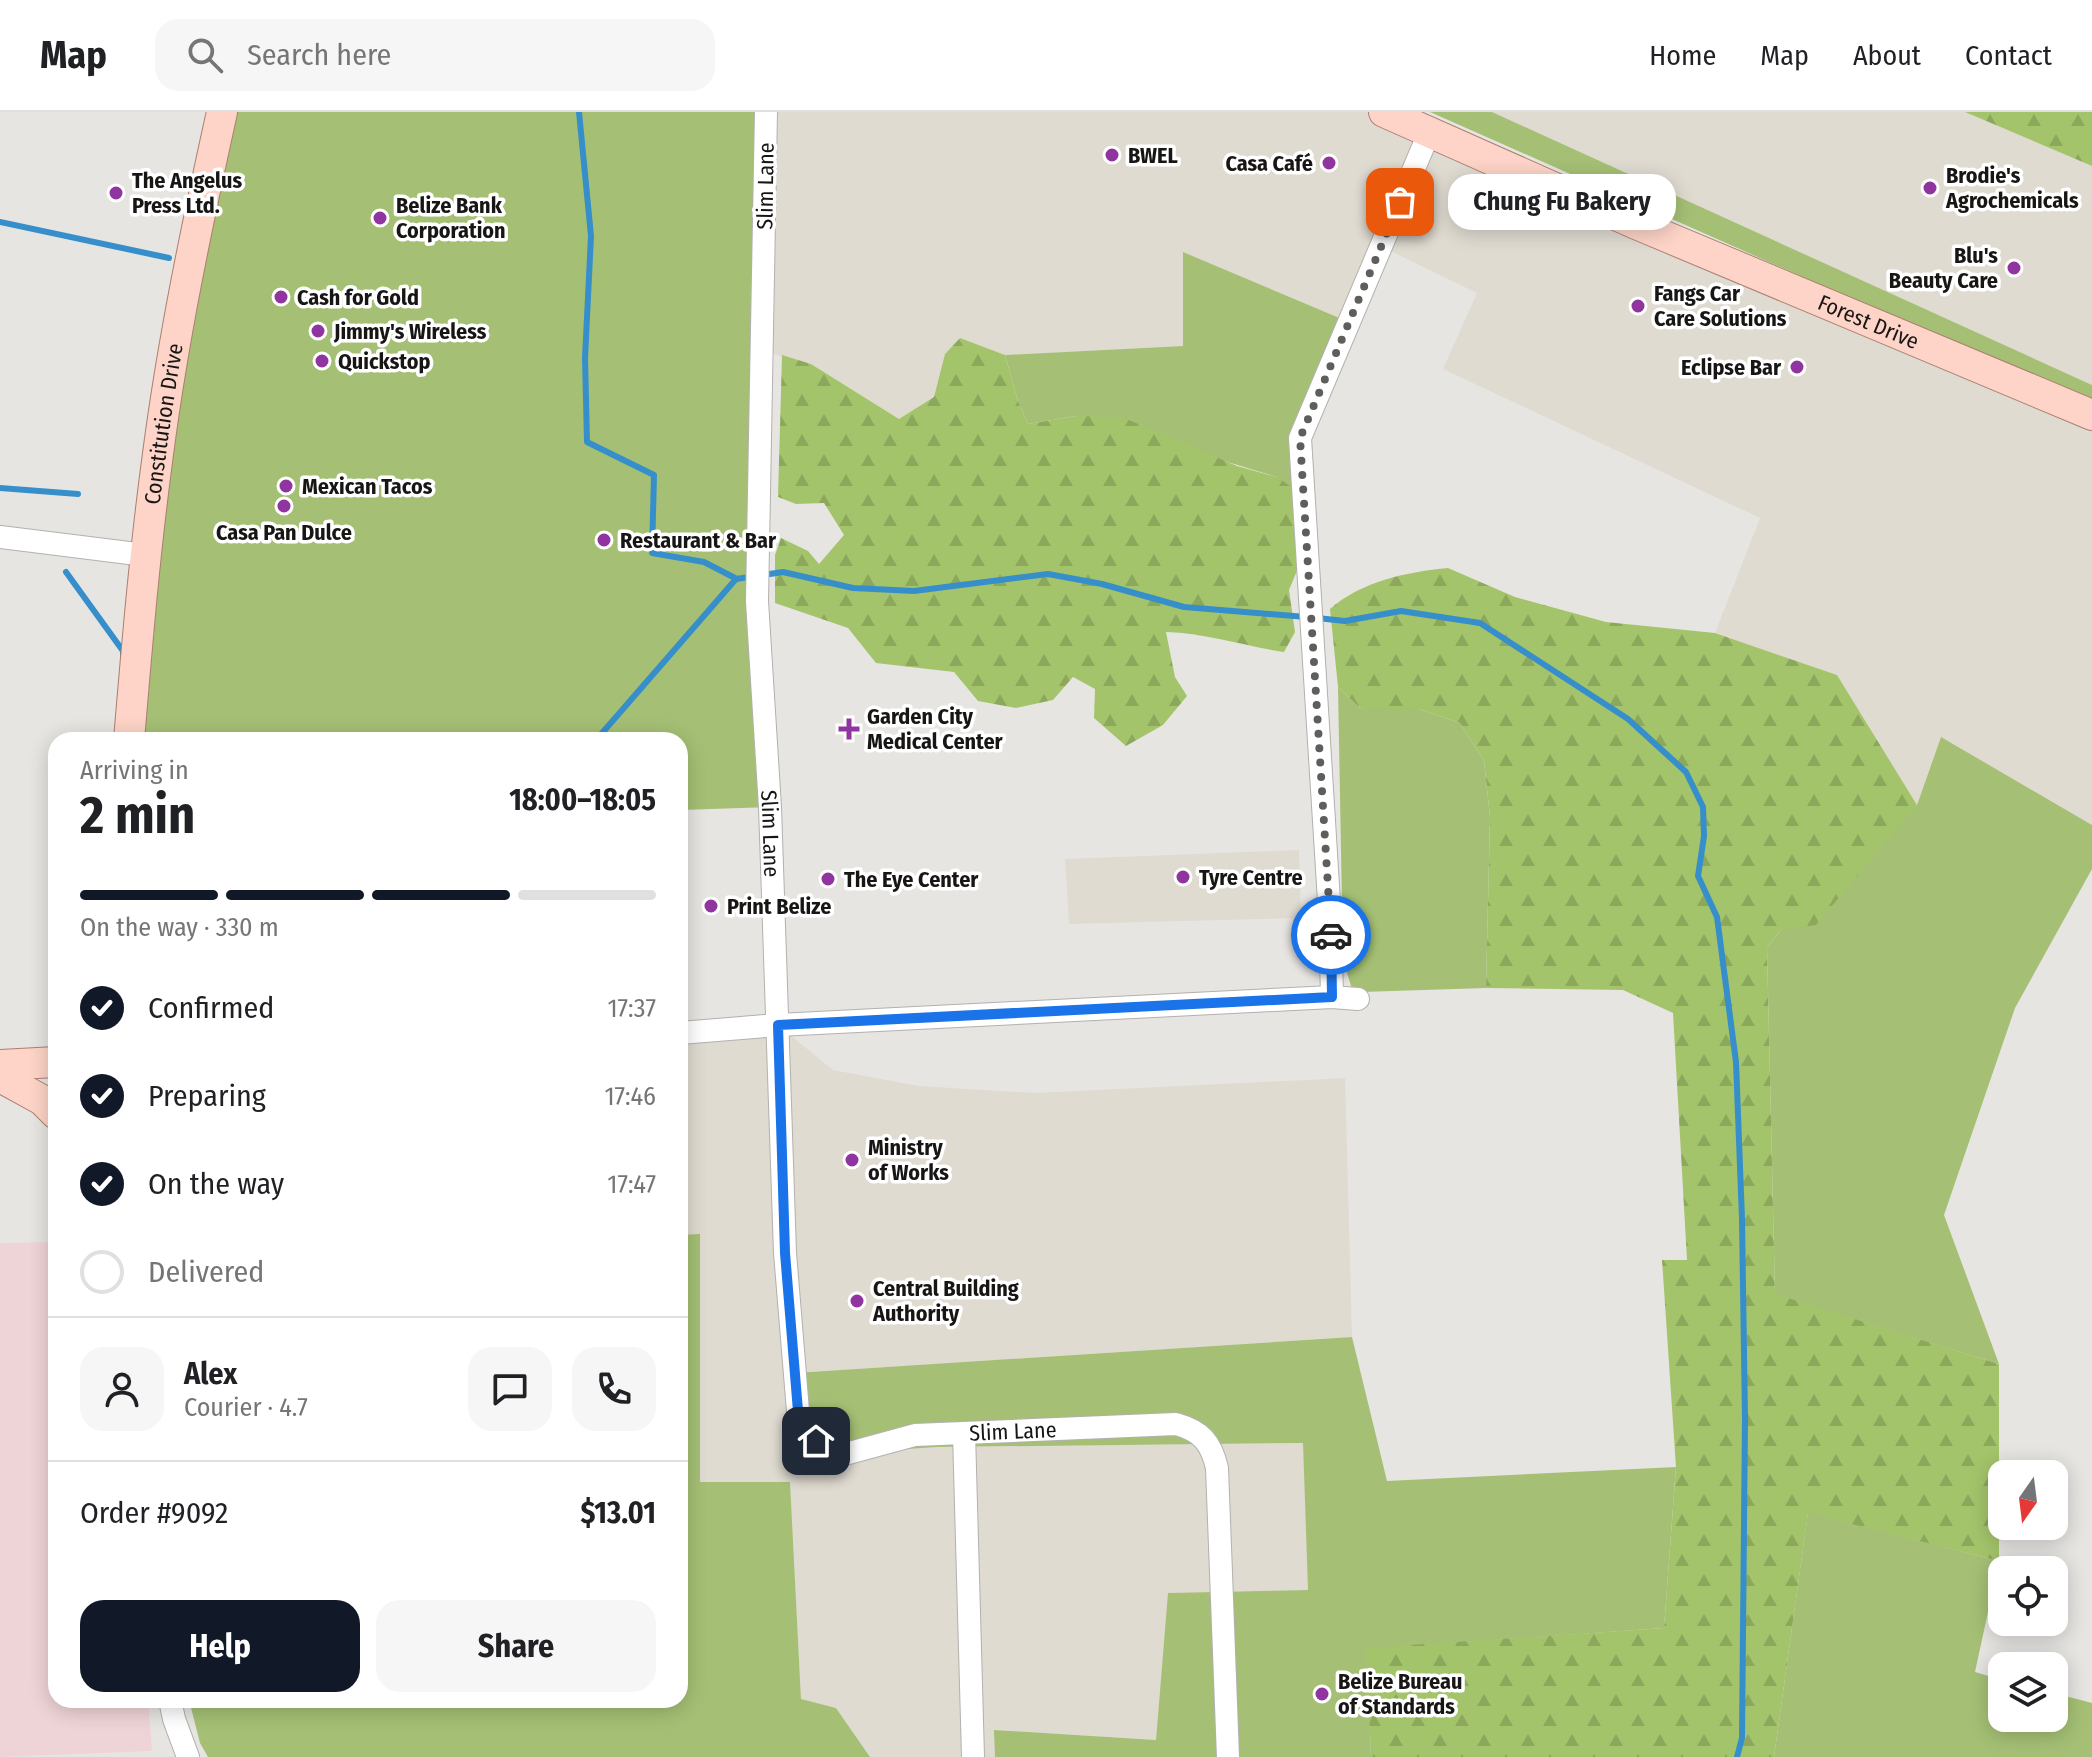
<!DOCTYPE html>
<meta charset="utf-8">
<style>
body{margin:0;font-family:"Fira Sans Condensed",sans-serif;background:#f6f6f6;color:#202124;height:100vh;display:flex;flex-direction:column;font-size:30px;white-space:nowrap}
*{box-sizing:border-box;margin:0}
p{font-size:26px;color:#757577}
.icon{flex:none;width:44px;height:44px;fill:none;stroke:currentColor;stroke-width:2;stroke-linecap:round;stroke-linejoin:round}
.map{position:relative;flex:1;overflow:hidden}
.sheet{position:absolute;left:48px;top:620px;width:640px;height:976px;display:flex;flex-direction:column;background:#fff;border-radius:24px;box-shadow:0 4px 20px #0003}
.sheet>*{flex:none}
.needle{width:52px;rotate:194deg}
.buttons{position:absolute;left:1988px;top:1348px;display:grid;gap:16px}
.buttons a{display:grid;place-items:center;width:80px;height:80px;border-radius:16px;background:#fff;box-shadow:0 4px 20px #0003;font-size:40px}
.pin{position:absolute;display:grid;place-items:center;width:68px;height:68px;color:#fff;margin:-34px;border-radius:16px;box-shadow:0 4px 12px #0006}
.courier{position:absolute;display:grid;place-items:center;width:80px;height:80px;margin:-40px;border:6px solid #1a73e8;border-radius:50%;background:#fff;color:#222;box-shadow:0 2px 10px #0007}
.bubble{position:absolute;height:56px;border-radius:24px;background:#fff;box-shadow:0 4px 20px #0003;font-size:26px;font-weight:700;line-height:56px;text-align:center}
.head em{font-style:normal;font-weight:700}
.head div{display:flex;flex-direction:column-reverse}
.head{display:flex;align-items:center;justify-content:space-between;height:136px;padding:0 32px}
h1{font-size:52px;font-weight:700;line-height:60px}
.bar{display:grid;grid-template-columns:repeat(4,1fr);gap:12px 8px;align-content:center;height:96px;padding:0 32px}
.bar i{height:10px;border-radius:6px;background:#e0e0e0}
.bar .active{background:#111827}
.bar p{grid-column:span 4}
.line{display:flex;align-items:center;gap:20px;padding:0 32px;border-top:2px solid #e0e0e0}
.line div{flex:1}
.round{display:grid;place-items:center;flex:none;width:84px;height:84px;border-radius:24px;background:#f6f6f6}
ol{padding:0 32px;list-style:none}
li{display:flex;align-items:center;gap:24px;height:88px}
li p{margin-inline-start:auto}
li .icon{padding:8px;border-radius:50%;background:#111827;color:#fff;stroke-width:4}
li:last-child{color:#757577}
li i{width:44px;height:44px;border:4px solid #e0e0e0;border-radius:50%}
.action{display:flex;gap:16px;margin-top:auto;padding:16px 32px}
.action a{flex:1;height:92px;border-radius:24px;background:#111827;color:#fff;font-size:32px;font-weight:700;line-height:92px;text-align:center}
.action a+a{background:#f6f6f6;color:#202124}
header{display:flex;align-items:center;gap:48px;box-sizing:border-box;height:112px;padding:0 40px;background:#fff;border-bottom:2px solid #e0e0e0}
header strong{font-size:38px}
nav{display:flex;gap:44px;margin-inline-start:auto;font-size:28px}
.search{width:560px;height:72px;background:#f6f6f6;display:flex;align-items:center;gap:20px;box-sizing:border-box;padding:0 28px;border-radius:24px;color:#757577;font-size:30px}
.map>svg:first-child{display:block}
.built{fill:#e0dbd1}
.medical{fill:#efd4d7}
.green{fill:#a5c075}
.forest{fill:url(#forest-firs)}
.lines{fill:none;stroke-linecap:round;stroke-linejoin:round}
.stream{stroke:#368fca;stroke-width:6}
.minor-casing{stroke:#b2b1ae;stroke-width:24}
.major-casing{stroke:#ab7f70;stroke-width:32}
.minor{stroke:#fff;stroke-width:22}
.major{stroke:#fdd4c7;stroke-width:30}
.done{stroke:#605e5d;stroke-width:8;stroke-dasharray:0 14.4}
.route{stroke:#1a73e8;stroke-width:10}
.poi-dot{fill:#90349f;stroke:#fff;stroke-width:3}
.labels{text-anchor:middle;stroke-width:7;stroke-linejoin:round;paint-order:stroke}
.poi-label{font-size:22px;font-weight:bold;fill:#171615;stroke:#fff;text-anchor:start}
.street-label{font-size:22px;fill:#171615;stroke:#fff}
</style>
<header>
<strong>Map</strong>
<div class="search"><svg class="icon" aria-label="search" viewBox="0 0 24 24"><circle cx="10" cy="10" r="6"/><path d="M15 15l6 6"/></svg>Search here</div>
<nav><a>Home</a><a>Map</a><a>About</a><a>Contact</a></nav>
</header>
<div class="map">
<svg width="2092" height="1645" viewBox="0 0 2092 1645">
<defs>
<pattern id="forest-firs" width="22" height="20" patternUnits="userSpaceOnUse" patternTransform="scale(2)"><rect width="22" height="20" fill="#a4c46b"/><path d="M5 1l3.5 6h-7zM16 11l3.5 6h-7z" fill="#8ca85c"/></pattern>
</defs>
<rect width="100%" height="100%" fill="#e7e5e2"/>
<path class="built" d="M766 0H1384L2092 314V713L1941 625 1917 693 1837 563 1715 521 1760 406 1443 257 1477 181 1382 135 1349 210 1183 140 1184 234 1005 243 960 226 945 242 934 286 899 307 811 252 762 239Z
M1492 0H1965L2092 54V273Z
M1299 738 1301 806 1069 812 1065 747Z
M778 913 833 958 919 974 1035 981 1345 966 1352 1225 796 1261 849 1341 937 1335 1304 1331 1308 1478 1169 1481 1156 1628 995 1618V1645H870L836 1596 801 1588 790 1371H700V1123H680V923Z"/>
<path class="medical" d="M56 1130V1588H148L152 1639 0 1645V1131Z"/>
<path class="green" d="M222 0H766L757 489 770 695 680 698V628H129Z
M1430 0H1492L2092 273V293Z
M1183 140 1349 210 1300 326 1306 437 1277 365 1076 304 1028 312 1018 289 1005 243 1183 234Z
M1338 575 1361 597H1419L1460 611 1484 649 1490 705 1486 876 1361 880 1352 877 1343 848Z
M1941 625 2092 713V757L2015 896 1944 1103 1999 1252 1775 1183 1767 835 1781 818 1917 693Z
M700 1122V1370H790L801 1587 836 1596 870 1645H208L200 1631 189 1588H680V1123Z
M1352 1225 1387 1369 1676 1355 1664 1516 1367 1537 1371 1645H995L994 1618 1156 1628 1168 1481 1308 1478 1303 1331 937 1335 849 1341 816 1329 795 1261Z
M1808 1400 1999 1449 1975 1560 2002 1568V1606H2054V1581L2092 1591V1645H1774Z"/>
<path class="forest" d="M1965 0H2092V54Z
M960 226 1005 243 1018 289 1028 312 1076 304 1122 305 1237 354 1277 365 1290 374 1306 437 1289 478 1295 520 1284 540C1244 534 1206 521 1166 520L1175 565 1187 584 1163 613 1126 634 1094 606 1095 577 1073 565 1053 588 1016 596 978 589 954 560 876 551 848 516 775 491V443L781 426 808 439 819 452 844 423 824 391 796 392 778 385 782 243 811 252 899 307 934 285 945 242Z
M1448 456 1515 485 1606 510 1715 521 1837 563 1917 693 1816 813 1781 818 1767 835 1775 1182 1999 1252V1449L1808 1401 1774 1645H1371L1366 1536 1664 1516 1676 1355 1662 1148H1687L1673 901 1623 878 1486 876 1490 705 1484 649 1460 611 1419 597H1361L1338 575 1330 497C1362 469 1407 460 1448 456Z"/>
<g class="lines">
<path class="stream" d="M579 0 591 124 585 246 587 330 654 363 652 441 704 450 737 467
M0 110 169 146
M0 376 78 382
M66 460 123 539V542
M1317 506 1345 509 1401 499 1480 511 1628 607 1686 660 1703 695 1704 724 1698 764 1717 805 1736 950 1742 1107 1745 1307 1742 1626 1737 1645
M596 628 736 467 783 460 853 476 914 479 1048 462 1102 472 1184 495 1306 505"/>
<g class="minor-casing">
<g id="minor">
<path id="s1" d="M766 0 757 489 770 695 785 1141 798 1299 804 1317 816 1329 831 1337 849 1341 915 1323 1176 1312C1201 1319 1211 1330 1217 1356L1228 1645"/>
<path d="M0 425 145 443"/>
<path d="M1332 885 1330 805 1300 326 1429 21"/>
<path d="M680 921 778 913 1332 885 1358 887"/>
<path d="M964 1321 973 1645"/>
<path d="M170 1588 174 1607 188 1645"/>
</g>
</g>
<g class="major-casing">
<g id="major">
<path id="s2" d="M1384 0 1636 112 2092 303"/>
<path id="s3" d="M129 628C137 533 145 437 158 342 173 227 197 113 222 0"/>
<path d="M0 953 56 950"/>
<path d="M0 965 42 988 56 1002"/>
</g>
</g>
<use href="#minor" class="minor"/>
<use href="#major" class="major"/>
</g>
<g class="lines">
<path class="done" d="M1331 823 1300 326 1400 90"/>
<path class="route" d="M816 1329 804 1317 798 1299 785 1141 778 913 1332 885 1331 823"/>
</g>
<g class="poi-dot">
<circle cx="1112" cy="43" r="8"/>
<circle cx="1329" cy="51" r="8"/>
<circle cx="1930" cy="76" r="8"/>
<circle cx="116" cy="81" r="8"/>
<circle cx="380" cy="106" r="8"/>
<circle cx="2014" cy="156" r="8"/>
<circle cx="281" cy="185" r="8"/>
<circle cx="1638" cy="194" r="8"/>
<circle cx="318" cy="219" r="8"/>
<circle cx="322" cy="249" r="8"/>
<circle cx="1797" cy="255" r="8"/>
<circle cx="286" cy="374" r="8"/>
<circle cx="284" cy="394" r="8"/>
<circle cx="604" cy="428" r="8"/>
<path d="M845 605h8v8h8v8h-8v8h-8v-8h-8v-8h8z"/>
<circle cx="1183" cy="765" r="8"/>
<circle cx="828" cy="767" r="8"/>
<circle cx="711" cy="794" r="8"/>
<circle cx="852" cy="1048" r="8"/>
<circle cx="857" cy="1189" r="8"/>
<circle cx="1322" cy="1582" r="8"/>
</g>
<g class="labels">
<g class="poi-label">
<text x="1128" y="51">BWEL</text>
<text x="1313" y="59" text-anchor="end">Casa Café</text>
<text x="1946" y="71">Brodie's<tspan x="1946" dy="25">Agrochemicals</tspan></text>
<text x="132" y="76">The Angelus<tspan x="132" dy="25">Press Ltd.</tspan></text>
<text x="396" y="101">Belize Bank<tspan x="396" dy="25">Corporation</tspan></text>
<text x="1998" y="151" text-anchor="end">Blu's<tspan x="1998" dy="25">Beauty Care</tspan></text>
<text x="1654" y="189">Fangs Car<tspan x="1654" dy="25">Care Solutions</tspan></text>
<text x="297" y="193">Cash for Gold</text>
<text x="334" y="227">Jimmy's Wireless</text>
<text x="338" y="257">Quickstop</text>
<text x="1781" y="263" text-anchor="end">Eclipse Bar</text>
<text x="302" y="382">Mexican Tacos</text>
<text x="284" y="428" text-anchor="middle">Casa Pan Dulce</text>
<text x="620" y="436">Restaurant &amp; Bar</text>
<text x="867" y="612">Garden City<tspan x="867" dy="25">Medical Center</tspan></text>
<text x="1199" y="773">Tyre Centre</text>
<text x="844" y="775">The Eye Center</text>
<text x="727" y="802">Print Belize</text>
<text x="868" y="1043">Ministry<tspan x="868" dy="25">of Works</tspan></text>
<text x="873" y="1184">Central Building<tspan x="873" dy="25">Authority</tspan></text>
<text x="1338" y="1577">Belize Bureau<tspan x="1338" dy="25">of Standards</tspan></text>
</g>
<g class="street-label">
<text transform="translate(765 74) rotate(-89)" y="8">Slim Lane</text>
<text dy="8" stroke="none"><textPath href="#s2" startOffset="528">Forest Drive</textPath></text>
<text dy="8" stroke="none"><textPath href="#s3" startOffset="318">Constitution Drive</textPath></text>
<text dy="8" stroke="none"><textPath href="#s1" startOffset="722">Slim Lane</textPath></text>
<text dy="8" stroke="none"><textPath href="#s1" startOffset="1538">Slim Lane</textPath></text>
</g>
</g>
</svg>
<div class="buttons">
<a><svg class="needle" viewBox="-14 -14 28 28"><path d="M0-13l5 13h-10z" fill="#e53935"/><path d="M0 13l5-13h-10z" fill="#757577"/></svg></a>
<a><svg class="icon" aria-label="locate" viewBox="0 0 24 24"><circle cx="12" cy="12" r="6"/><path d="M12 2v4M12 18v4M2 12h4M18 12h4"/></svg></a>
<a><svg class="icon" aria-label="layers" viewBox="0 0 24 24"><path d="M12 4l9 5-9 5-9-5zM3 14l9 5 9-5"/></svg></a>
</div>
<div class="pin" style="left:1400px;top:90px;background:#ea580c"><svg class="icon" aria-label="bag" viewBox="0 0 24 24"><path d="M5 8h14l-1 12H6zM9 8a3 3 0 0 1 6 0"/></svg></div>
<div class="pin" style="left:816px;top:1329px;background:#1f2937"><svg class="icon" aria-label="home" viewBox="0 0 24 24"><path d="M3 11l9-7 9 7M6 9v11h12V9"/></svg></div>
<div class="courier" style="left:1331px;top:823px"><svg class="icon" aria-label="car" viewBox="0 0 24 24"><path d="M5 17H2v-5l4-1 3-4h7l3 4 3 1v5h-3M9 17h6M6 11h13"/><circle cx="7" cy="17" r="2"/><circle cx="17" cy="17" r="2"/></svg></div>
<div class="bubble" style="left:1448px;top:62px;width:228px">Chung Fu Bakery</div>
<section class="sheet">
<div class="head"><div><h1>2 min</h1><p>Arriving in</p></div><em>18:00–18:05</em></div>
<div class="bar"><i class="active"></i><i class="active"></i><i class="active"></i><i></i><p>On the way · 330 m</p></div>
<ol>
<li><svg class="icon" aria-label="check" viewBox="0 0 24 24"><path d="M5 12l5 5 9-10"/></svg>Confirmed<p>17:37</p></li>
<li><svg class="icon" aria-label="check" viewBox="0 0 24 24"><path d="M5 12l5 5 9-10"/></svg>Preparing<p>17:46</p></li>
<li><svg class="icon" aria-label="check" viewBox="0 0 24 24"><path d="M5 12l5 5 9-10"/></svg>On the way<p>17:47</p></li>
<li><i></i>Delivered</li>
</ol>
<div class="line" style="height:144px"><a class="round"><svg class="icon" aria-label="person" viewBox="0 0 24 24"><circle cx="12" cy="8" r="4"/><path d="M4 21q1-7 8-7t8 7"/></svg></a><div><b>Alex</b><p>Courier · 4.7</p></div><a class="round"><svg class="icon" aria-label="chat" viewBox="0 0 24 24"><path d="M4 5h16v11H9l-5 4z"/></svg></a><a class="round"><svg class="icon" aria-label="phone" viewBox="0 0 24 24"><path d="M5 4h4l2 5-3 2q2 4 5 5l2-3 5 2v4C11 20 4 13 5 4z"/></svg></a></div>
<div class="line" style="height:104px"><div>Order #9092</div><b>$13.01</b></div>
<div class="action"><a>Help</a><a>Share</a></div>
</section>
</div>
